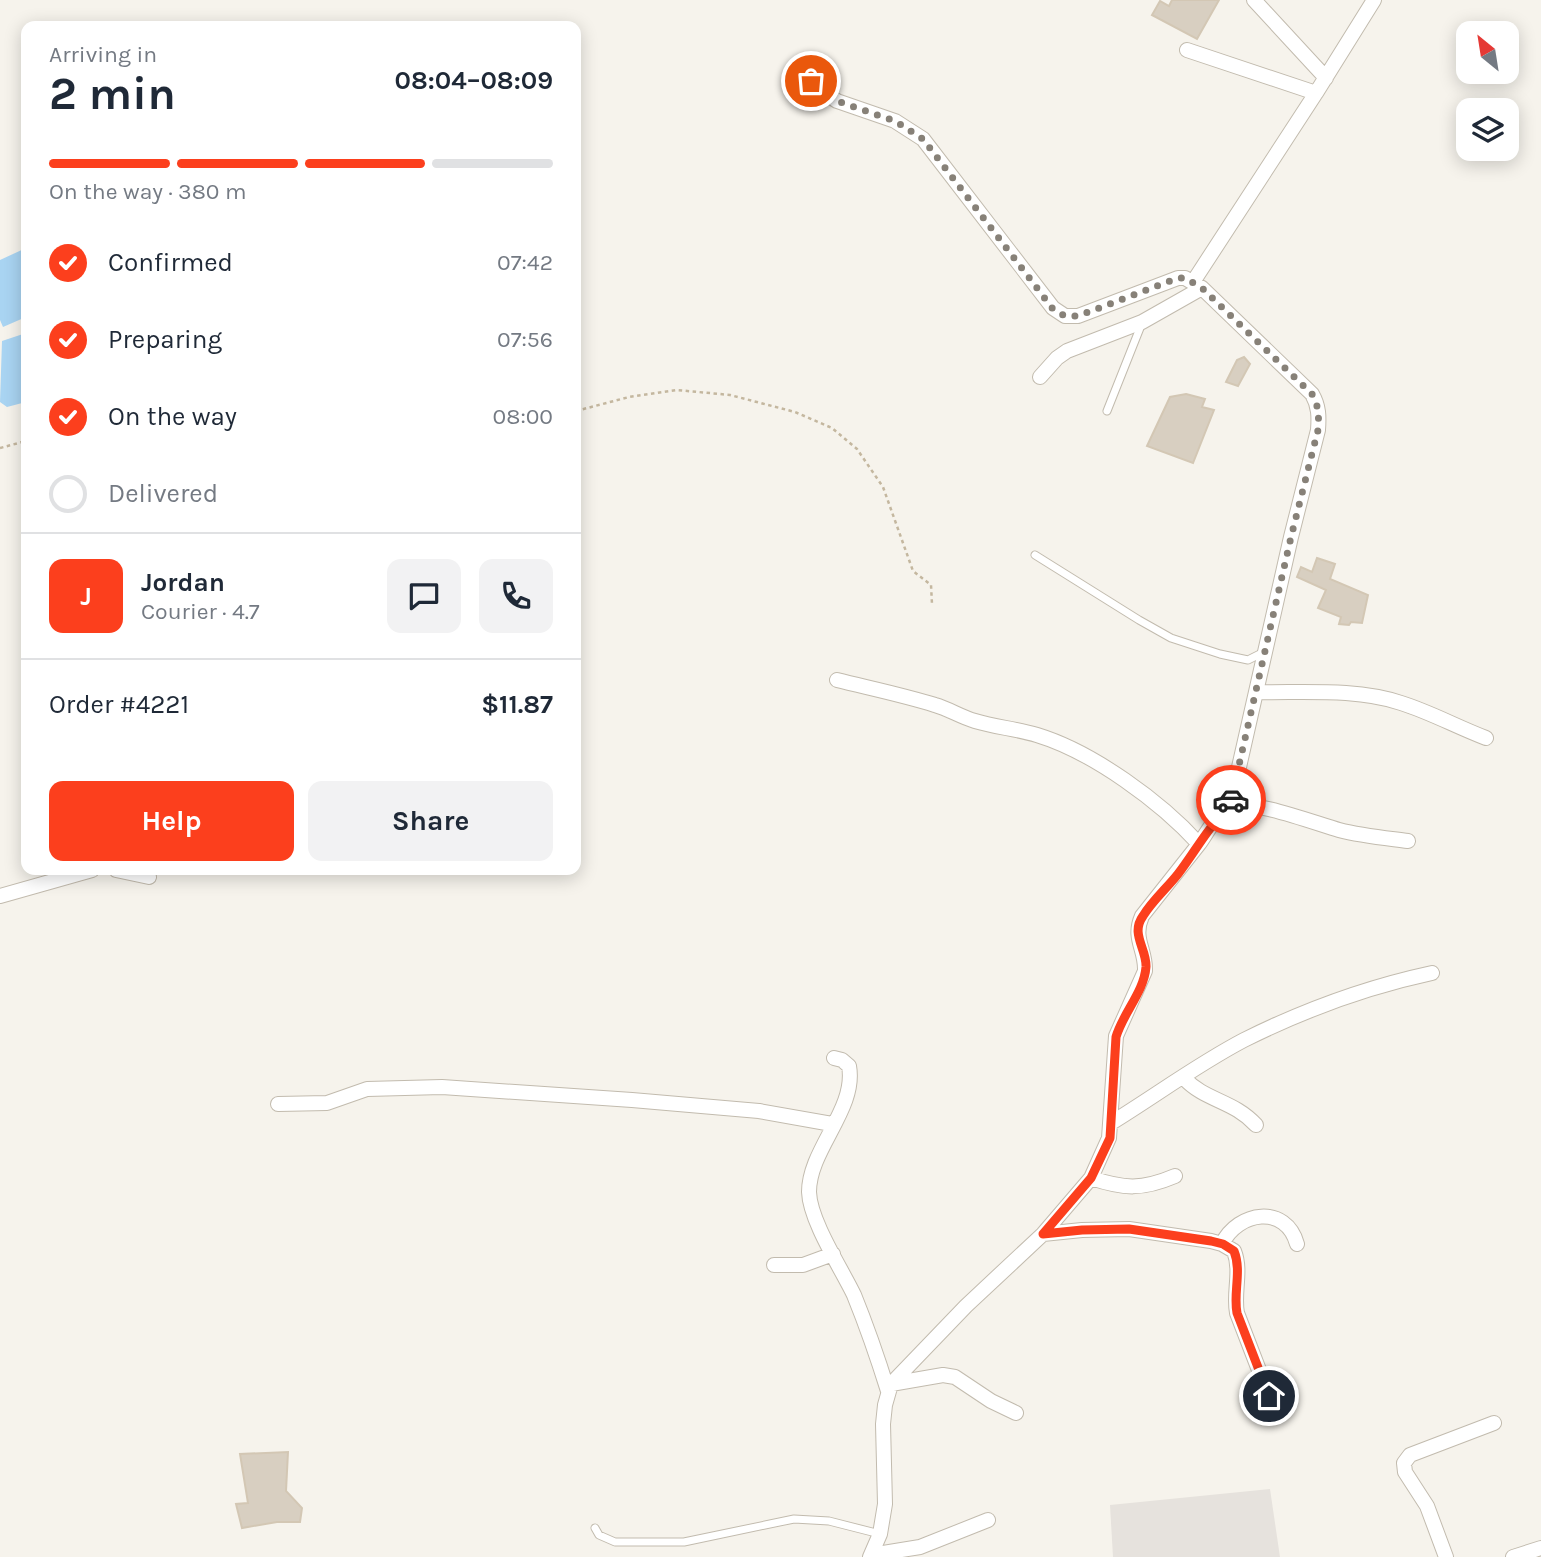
<!DOCTYPE html>
<meta charset="utf-8">
<style>
body{margin:0;font-family:Karla,sans-serif;background:#f2f2f3;color:#1f2937;height:100vh;display:flex;flex-direction:column;font-size:26px;white-space:nowrap}
*{box-sizing:border-box;margin:0}
p{font-size:23px;color:#747a83}
.icon{flex:none;width:38px;height:38px;fill:none;stroke:currentColor;stroke-width:2;stroke-linecap:round;stroke-linejoin:round}
.map{position:relative;flex:1;overflow:hidden}
.details{position:absolute;left:21px;top:21px;width:560px;height:854px;display:flex;flex-direction:column;background:#fff;border-radius:14px;box-shadow:0 4px 18px #0003}
.details>*{flex:none}
.needle{width:46px;rotate:330deg}
.controls{position:absolute;left:1456px;top:21px;display:grid;gap:14px}
.controls a{display:grid;place-items:center;width:63px;height:63px;border-radius:14px;background:#fff;box-shadow:0 4px 18px #0003;font-size:35px}
.pin{position:absolute;display:grid;place-items:center;width:60px;height:60px;color:#fff;margin:-30px;border:4px solid #fff;border-radius:50%;box-shadow:0 2px 7px #0007}
.courier{position:absolute;display:grid;place-items:center;width:70px;height:70px;margin:-35px;border:5px solid #fc3f1d;border-radius:50%;background:#fff;color:#222;box-shadow:0 2px 9px #0007}
.summary em{font-style:normal;font-weight:700}
.summary div{display:flex;flex-direction:column-reverse}
.summary{display:flex;align-items:center;justify-content:space-between;height:119px;padding:0 28px}
h1{font-size:46px;font-weight:700;line-height:52px}
.bar{display:grid;grid-template-columns:repeat(4,1fr);gap:10px 7px;align-content:center;height:84px;padding:0 28px}
.bar i{height:9px;border-radius:5px;background:#e0e1e3}
.bar .selected{background:#fc3f1d}
.bar p{grid-column:span 4}
.line{display:flex;align-items:center;gap:18px;padding:0 28px;border-top:2px solid #e0e1e3}
.line div{flex:1}
.round{display:grid;place-items:center;flex:none;width:74px;height:74px;border-radius:14px;background:#f2f2f3}
ol{padding:0 28px;list-style:none}
li{display:flex;align-items:center;gap:21px;height:77px}
li p{margin-inline-start:auto}
li .icon{padding:7px;border-radius:50%;background:#fc3f1d;color:#fff;stroke-width:4}
li:last-child{color:#747a83}
li i{width:38px;height:38px;border:4px solid #e0e1e3;border-radius:50%}
.primary-button{display:flex;gap:14px;margin-top:auto;padding:14px 28px}
.primary-button a{flex:1;height:80px;border-radius:14px;background:#fc3f1d;color:#fff;font-size:28px;font-weight:700;line-height:80px;text-align:center}
.primary-button a+a{background:#f2f2f3;color:#1f2937}
.map>svg:first-child{display:block}
.industrial{fill:#e6e2dd}
.water{fill:#a9d4f2}
.building{fill:#d8cfc1;stroke:#d3c7b4;stroke-width:2}
.lines{fill:none;stroke-linecap:round;stroke-linejoin:round}
.service-casing{stroke:#c2bbae;stroke-width:9}
.minor-casing{stroke:#c2bbae;stroke-width:16}
.path{stroke:#c4b79f;stroke-width:2.5;stroke-dasharray:3.5 3.5;stroke-linecap:butt}
.service{stroke:#fff;stroke-width:7}
.minor{stroke:#fff;stroke-width:14}
.done{stroke:#878178;stroke-width:7;stroke-dasharray:0 12.6}
.route{stroke:#fc3f1d;stroke-width:9}
</style>
<div class="map">
<svg width="1541" height="1557" viewBox="0 0 1541 1557">
<rect width="100%" height="100%" fill="#f6f3ec"/>
<path class="industrial" d="M1270 1489 1280 1557H1113L1110 1505Z"/>
<path class="water" d="M26 248V317L3 327 0 320V260Z
M26 333V402L7 407 0 402 2 341Z"/>
<path class="building" d="M1172 0H1219L1197 39 1152 15 1160 1 1169 6Z
M1244 357 1250 364 1238 386 1226 382 1237 360Z
M1186 394 1205 399 1202 407 1214 410 1193 463 1147 446 1170 397Z
M1317 558 1335 564 1330 579 1368 595 1362 623 1351 622 1349 625 1339 624 1341 617 1318 608 1326 590 1297 577 1301 567 1312 572Z
M288 1452 286 1491 302 1508 300 1522H277L242 1528 236 1504 248 1503 240 1454Z"/>
<g class="lines">
<g class="service-casing">
<path id="service" d="M1107 411 1142 323
M1035 555 1139 620 1171 638 1220 654 1248 660 1264 652
M595 1528 599 1535 615 1542H684L794 1519 829 1521 880 1534"/>
</g>
<g class="minor-casing">
<path id="minor" d="M1254 0 1326 78
M1187 50 1316 93 1374 0
M811 81 819 89 837 101 895 121 923 139 1053 308 1065 316H1078L1178 278H1185L1202 288 1312 394C1319 406 1319 417 1318 430L1291 537 1230 807
M1193 282 1316 93
M1040 377 1057 358 1067 351 1142 322 1202 288
M837 680C869 688 903 695 935 705 949 709 961 717 975 721 995 727 1017 729 1037 735 1093 752 1161 802 1199 844L1142 916C1132 939 1146 949 1145 971L1116 1036 1109 1138 1091 1178 1043 1234 966 1306 891 1384 885 1405 883 1424 885 1504 880 1534 870 1557
M1256 692C1302 693 1356 688 1401 703 1430 712 1457 727 1486 738
M1199 844C1207 833 1217 813 1230 807 1250 798 1317 824 1339 830 1362 836 1385 838 1408 841
M116 870 149 877
M0 896 92 870
M834 1058 842 1060 849 1066C857 1109 809 1149 809 1192 810 1221 841 1268 854 1295 867 1327 878 1359 888 1391
M1184 1078C1205 1101 1233 1100 1256 1125
M278 1104 327 1103 367 1089 442 1087 632 1100 759 1111 832 1124
M1111 1123C1155 1096 1198 1064 1244 1040 1304 1010 1367 987 1432 973
M1091 1178C1124 1189 1142 1190 1175 1176
M1043 1234 1082 1230 1129 1229 1211 1241 1222 1244 1234 1251C1242 1271 1233 1293 1237 1313L1269 1396
M1222 1244C1238 1211 1286 1204 1297 1244
M774 1265H803L833 1254
M891 1384 943 1375 955 1377 991 1401 1016 1413
M871 1555 920 1547 988 1520
M1446 1557 1427 1506 1405 1472 1404 1463 1410 1455 1494 1423
M1513 1557 1541 1548"/>
</g>
<path class="path" d="M576 411 629 397 677 390 730 395 795 412 832 428 857 449 883 487 913 571 931 585 932 604
M0 448 26 441"/>
<use href="#service" class="service"/>
<use href="#minor" class="minor"/>
</g>
<g class="lines">
<path class="done" d="M811 81 819 89 837 101 895 121 923 139 1053 309 1065 316H1078L1178 278H1185L1202 288 1312 394C1319 406 1319 417 1318 430L1291 537 1231 800"/>
<path class="route" d="M1231 800C1229 810 1221 814 1216 821 1202 838 1191 857 1178 874 1167 888 1152 901 1143 916 1130 934 1147 949 1146 967 1144 992 1123 1013 1116 1037L1110 1138 1091 1178 1043 1234 1082 1230 1129 1229 1211 1241 1223 1244 1234 1251C1242 1271 1233 1293 1237 1313L1269 1396"/>
</g>
</svg>
<div class="controls">
<a><svg class="needle" viewBox="-14 -14 28 28"><path d="M0-13l5 13h-10z" fill="#e53935"/><path d="M0 13l5-13h-10z" fill="#747a83"/></svg></a>
<a><svg class="icon" aria-label="layers" viewBox="0 0 24 24"><path d="M12 4l9 5-9 5-9-5zM3 14l9 5 9-5"/></svg></a>
</div>
<div class="pin" style="left:811px;top:81px;background:#ea580c"><svg class="icon" aria-label="bag" viewBox="0 0 24 24"><path d="M5 8h14l-1 12H6zM9 8a3 3 0 0 1 6 0"/></svg></div>
<div class="pin" style="left:1269px;top:1396px;background:#1f2937"><svg class="icon" aria-label="home" viewBox="0 0 24 24"><path d="M3 11l9-7 9 7M6 9v11h12V9"/></svg></div>
<div class="courier" style="left:1231px;top:800px"><svg class="icon" aria-label="car" viewBox="0 0 24 24"><path d="M5 17H2v-5l4-1 3-4h7l3 4 3 1v5h-3M9 17h6M6 11h13"/><circle cx="7" cy="17" r="2"/><circle cx="17" cy="17" r="2"/></svg></div>
<section class="details">
<div class="summary"><div><h1>2 min</h1><p>Arriving in</p></div><em>08:04–08:09</em></div>
<div class="bar"><i class="selected"></i><i class="selected"></i><i class="selected"></i><i></i><p>On the way · 380 m</p></div>
<ol>
<li><svg class="icon" aria-label="check" viewBox="0 0 24 24"><path d="M5 12l5 5 9-10"/></svg>Confirmed<p>07:42</p></li>
<li><svg class="icon" aria-label="check" viewBox="0 0 24 24"><path d="M5 12l5 5 9-10"/></svg>Preparing<p>07:56</p></li>
<li><svg class="icon" aria-label="check" viewBox="0 0 24 24"><path d="M5 12l5 5 9-10"/></svg>On the way<p>08:00</p></li>
<li><i></i>Delivered</li>
</ol>
<div class="line" style="height:126px"><b class="round" style="background:#fc3f1d;color:#fff">J</b><div><b>Jordan</b><p>Courier · 4.7</p></div><a class="round"><svg class="icon" aria-label="chat" viewBox="0 0 24 24"><path d="M4 5h16v11H9l-5 4z"/></svg></a><a class="round"><svg class="icon" aria-label="phone" viewBox="0 0 24 24"><path d="M5 4h4l2 5-3 2q2 4 5 5l2-3 5 2v4C11 20 4 13 5 4z"/></svg></a></div>
<div class="line" style="height:91px"><div>Order #4221</div><b>$11.87</b></div>
<div class="primary-button"><a>Help</a><a>Share</a></div>
</section>
</div>
